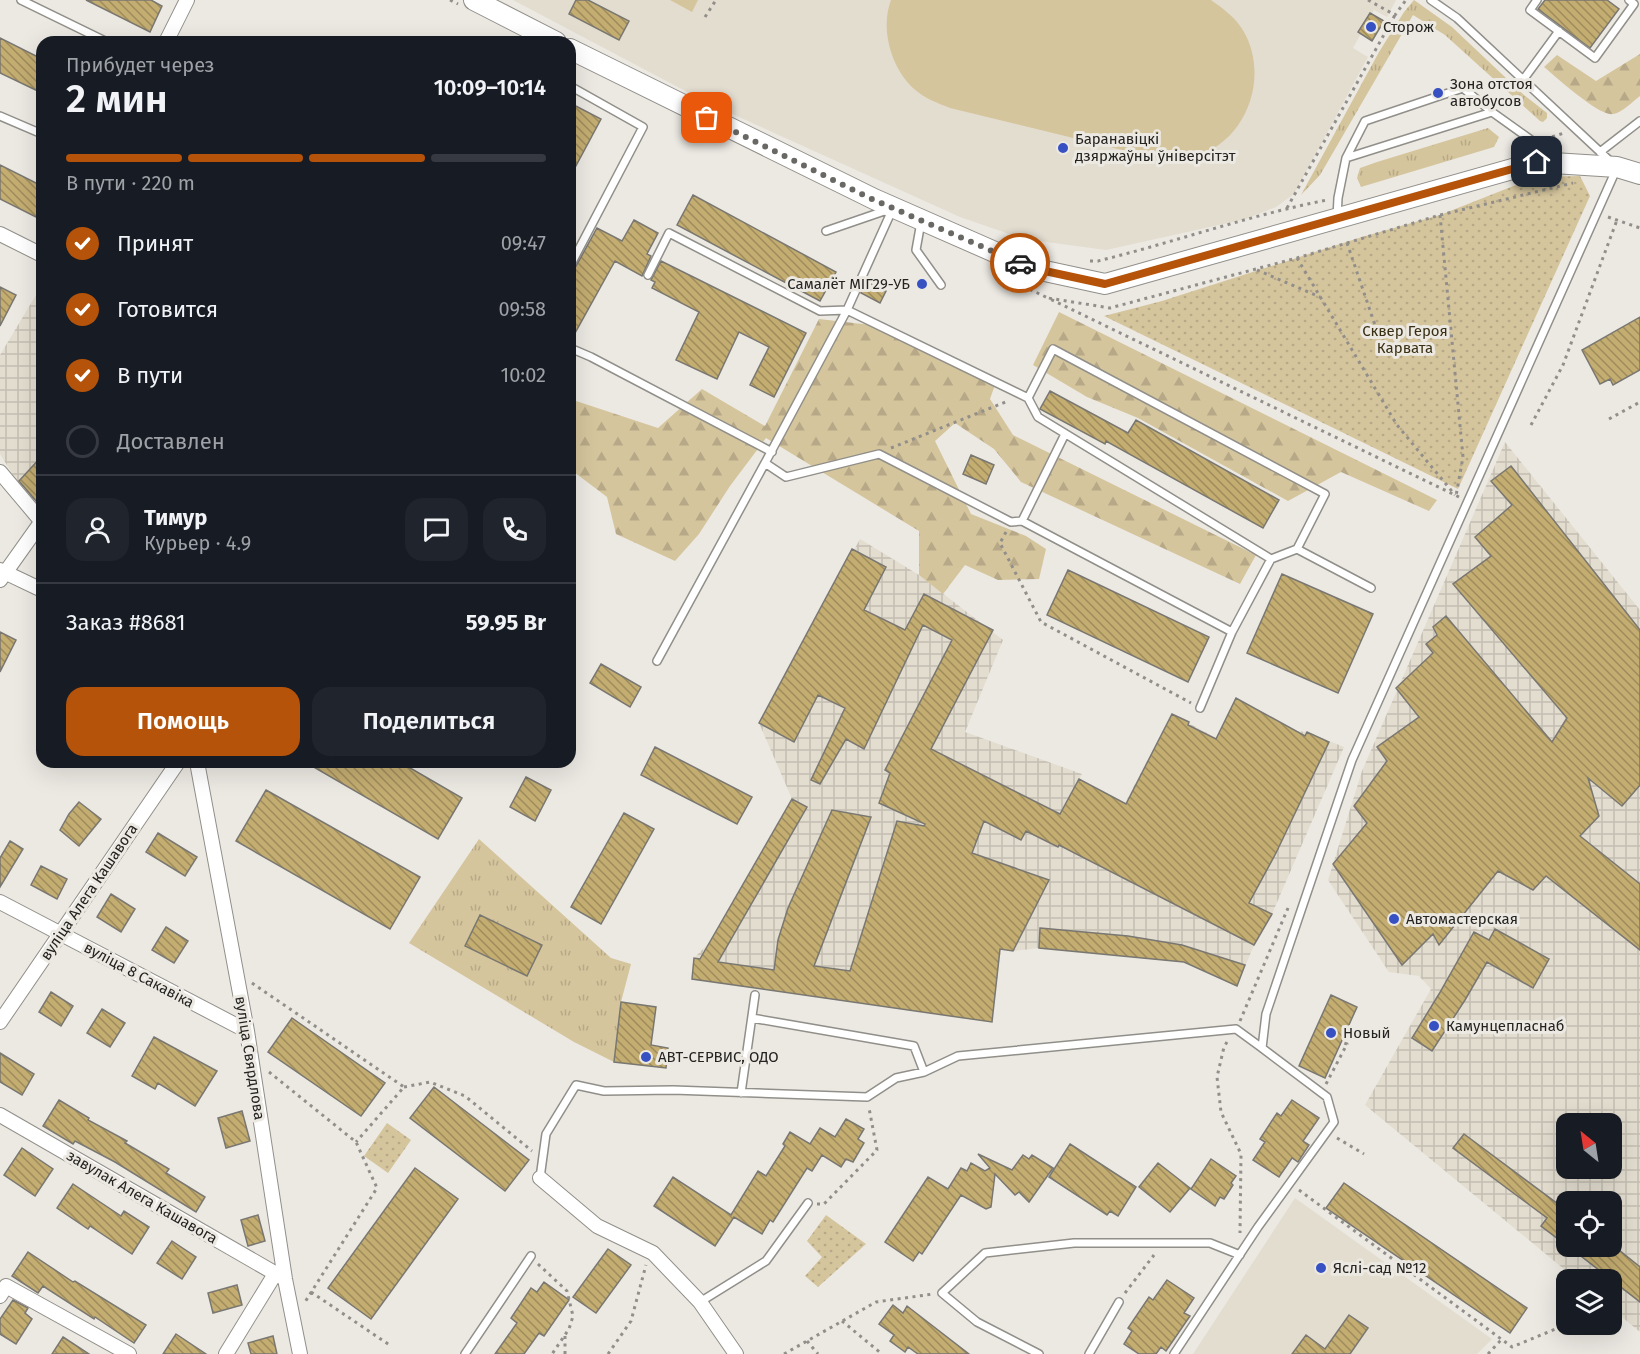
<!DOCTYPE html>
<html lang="ru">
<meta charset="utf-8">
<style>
body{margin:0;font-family:"Fira Sans",sans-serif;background:#20242c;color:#f1f3f6;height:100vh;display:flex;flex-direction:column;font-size:22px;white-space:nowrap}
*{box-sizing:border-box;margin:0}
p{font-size:20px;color:#9ea1a6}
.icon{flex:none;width:33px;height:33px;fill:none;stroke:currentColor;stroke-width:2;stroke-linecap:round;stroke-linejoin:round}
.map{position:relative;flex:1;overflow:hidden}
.side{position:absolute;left:36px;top:36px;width:540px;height:732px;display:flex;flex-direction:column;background:#171b24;border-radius:18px;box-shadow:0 6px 24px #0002}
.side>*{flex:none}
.needle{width:39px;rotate:330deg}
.buttons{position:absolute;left:1556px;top:1113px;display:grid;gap:12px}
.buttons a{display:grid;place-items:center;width:66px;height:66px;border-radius:12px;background:#171b24;box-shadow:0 6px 24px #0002;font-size:30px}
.pin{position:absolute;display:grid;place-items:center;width:51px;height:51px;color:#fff;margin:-26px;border-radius:12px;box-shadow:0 3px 9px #0006}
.courier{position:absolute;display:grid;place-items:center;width:60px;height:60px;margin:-30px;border:4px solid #b45309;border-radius:50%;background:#fff;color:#222;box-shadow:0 2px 8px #0007}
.summary em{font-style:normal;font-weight:600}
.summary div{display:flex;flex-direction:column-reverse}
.summary{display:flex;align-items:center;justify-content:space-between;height:102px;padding:0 30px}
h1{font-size:39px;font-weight:600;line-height:45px}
.bar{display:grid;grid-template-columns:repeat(4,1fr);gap:9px 6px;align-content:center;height:72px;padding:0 30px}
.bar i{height:8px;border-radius:4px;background:#363941}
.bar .selected{background:#b45309}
.bar p{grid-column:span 4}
.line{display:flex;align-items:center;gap:15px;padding:0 30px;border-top:2px solid #363941}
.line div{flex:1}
.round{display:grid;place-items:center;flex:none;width:63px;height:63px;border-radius:18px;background:#20242c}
ol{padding:0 30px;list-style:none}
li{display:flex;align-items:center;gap:18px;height:66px}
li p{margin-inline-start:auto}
li .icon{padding:6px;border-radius:50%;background:#b45309;color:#fff;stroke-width:4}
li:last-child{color:#9ea1a6}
li i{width:33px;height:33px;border:3px solid #363941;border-radius:50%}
.cta{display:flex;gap:12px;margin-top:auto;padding:12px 30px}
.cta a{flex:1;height:69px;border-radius:18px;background:#b45309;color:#fff;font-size:24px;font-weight:600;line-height:69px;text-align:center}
.cta a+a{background:#20242c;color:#f1f3f6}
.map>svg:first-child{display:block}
.built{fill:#e3ddd0}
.industrial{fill:url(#industrial-grid);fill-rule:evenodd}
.grass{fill:url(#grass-tufts)}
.forest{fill:url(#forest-firs)}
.park{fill:url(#park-dots)}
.pitch{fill:#d5c59d}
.building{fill:url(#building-back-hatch);stroke:#797771;stroke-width:1.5}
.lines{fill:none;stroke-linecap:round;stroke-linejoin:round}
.lane-casing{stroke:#918f89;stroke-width:10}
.street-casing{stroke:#918f89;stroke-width:16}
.secondary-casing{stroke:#918f89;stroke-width:22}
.path{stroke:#928f8b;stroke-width:3;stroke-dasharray:3 4.5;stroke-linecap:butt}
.lane{stroke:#fff;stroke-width:7}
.street{stroke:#fff;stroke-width:14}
.secondary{stroke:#fff;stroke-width:20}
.done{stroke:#6a6864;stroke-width:6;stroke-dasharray:0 10.8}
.route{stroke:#b45309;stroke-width:8}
.poi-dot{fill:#3750c2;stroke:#ece9e3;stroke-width:2}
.labels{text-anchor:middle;stroke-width:6;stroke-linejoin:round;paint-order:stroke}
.poi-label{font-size:15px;fill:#242320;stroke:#ece9e3;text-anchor:start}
.park-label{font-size:15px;fill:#392f13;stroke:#ece9e3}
.street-label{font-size:15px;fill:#242320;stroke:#ece9e3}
</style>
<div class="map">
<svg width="1640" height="1354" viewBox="0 0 1640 1354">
<defs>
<pattern id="industrial-grid" width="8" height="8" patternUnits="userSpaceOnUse" patternTransform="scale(1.5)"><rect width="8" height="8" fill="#e3ddd0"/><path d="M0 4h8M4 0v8" fill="none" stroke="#c3bdb2"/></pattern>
<pattern id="grass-tufts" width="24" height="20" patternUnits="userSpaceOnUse" patternTransform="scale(1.5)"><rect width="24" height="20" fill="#d5c59d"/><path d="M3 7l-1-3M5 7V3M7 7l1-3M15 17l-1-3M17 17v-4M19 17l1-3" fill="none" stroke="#b7a987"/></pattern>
<pattern id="forest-firs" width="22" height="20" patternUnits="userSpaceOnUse" patternTransform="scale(1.5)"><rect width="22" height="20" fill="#d5c59d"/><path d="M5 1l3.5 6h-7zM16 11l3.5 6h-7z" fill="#b7a987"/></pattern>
<pattern id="park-dots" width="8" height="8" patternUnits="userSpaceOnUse" patternTransform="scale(1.5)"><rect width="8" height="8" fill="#d5c59d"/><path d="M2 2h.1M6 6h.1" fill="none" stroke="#b7a987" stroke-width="1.8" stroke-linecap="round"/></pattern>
<pattern id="building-back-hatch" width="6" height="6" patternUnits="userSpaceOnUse" patternTransform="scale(1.5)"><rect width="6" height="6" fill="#c4ad71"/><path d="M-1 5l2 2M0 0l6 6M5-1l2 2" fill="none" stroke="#9f8c5c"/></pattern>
</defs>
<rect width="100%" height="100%" fill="#ece9e3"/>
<path class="built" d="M513 0H1396L1387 17 1374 10 1353 48 1368 57 1294 194 1276 207 1246 219 1106 250 1024 239 960 217 708 103Z
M1295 1198 1492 1339 1477 1354H1193Z"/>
<path class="industrial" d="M42 285V508L18 483 0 454V355Z
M1505 442 1640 610V1332L1611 1308V1280L1576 1279 1365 1105 1431 989 1419 976 1389 972 1328 880 1362 771ZM1566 1124H1611V1168H1566ZM1566 1202H1611V1246H1566Z
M860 539 919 575 1003 640 965 732 1082 774 1079 780 1125 803 1172 714 1216 738 1236 698 1296 731 1307 732 1344 747 1272 914 1254 945 1237 986 1184 962 1039 948 1013 951 1001 949 992 1022 692 979 694 958 710 942 792 799 759 723Z"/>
<path class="grass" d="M1414 0 1452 27 1524 95 1547 113V118L1543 122 1540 121 1445 35 1413 15 1320 175 1301 195 1379 52 1404 12Z
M1488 128 1499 137 1494 147 1361 187 1357 178 1360 168 1377 162Z
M479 839 611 958 631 964 621 1002 614 1062 574 1042 409 943Z"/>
<path class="forest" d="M1640 54V96C1633 101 1622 113 1613 114 1600 117 1556 77 1544 67L1557 55 1596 81Z
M1059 312 1437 500 1429 511 1341 472 1288 501 1138 418 1087 397 1033 365Z
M819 319 880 326 996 382 990 399 1013 435 1256 555 1240 584 1021 482 994 449 955 423 935 441 971 514 1026 536 1046 549 1039 579 998 580 965 565 943 594 919 575V531L766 438 730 486 699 534 675 561 616 534 607 497 570 469V399L658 428 702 389 765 426Z"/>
<path class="park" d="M1580 176 1590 196 1458 489 1104 316 1162 301 1362 237 1440 215 1536 177Z
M387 1123 411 1140 388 1173 364 1156Z
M826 1215 866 1244 818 1287 805 1276 822 1257 807 1241Z"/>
<path class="pitch" d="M670 0H698L692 12Z
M891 0H1211C1224 9 1236 18 1244 32 1270 78 1246 144 1192 157 1178 160 1166 159 1151 157L950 108C937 103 924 98 913 88 891 67 880 29 891 0Z"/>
<path class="building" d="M86 0H151L162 6 150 32Z
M576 0H588L629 21 619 40 569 14Z
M1545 0H1607L1619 9 1590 48 1538 9Z
M1370 13 1384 21 1372 41 1358 32Z
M0 38 42 59V93L0 73Z
M570 103 601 119 570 177Z
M0 165 42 186V220L0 199Z
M693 195 836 272 820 301 677 225Z
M634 220 658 233 647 254 651 256 642 276 615 261 570 342V277L597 228 622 241Z
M661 261 806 333 774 397 750 385 769 347 739 332 717 379 676 360 699 312 652 288 655 282 651 280Z
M866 281 886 291 880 303 861 293Z
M0 287 16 295 0 326Z
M1640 317V370L1613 385 1610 379 1600 384 1582 350Z
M1050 391 1128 433 1136 420 1279 500 1263 528 1106 441 1105 444 1040 409Z
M971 455 994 465 986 484 963 474Z
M42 456V508L19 481Z
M1511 466 1640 630V785L1622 806 1588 778 1599 816 1580 836 1640 884V950L1546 876 1533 890 1498 871 1439 945 1433 934 1402 965 1333 864 1367 823 1354 806 1387 761 1377 747 1419 717 1396 688 1433 653 1426 644 1437 635 1433 627 1446 616 1552 742 1567 718 1453 584 1491 556 1475 537 1512 505 1491 481Z
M852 549 886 567 864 610 905 630 924 594 993 630 931 749 1060 814 1079 779 1126 804 1172 714 1189 722 1188 725 1216 739 1236 698 1305 736 1307 732 1329 742 1276 853 1249 903 1272 914 1254 945 1059 845 1058 847 1026 831 1021 840 984 821 972 853 1049 880 1013 951 1000 949 992 1022 692 979 694 958 700 959 792 799 807 807 718 962 774 970 778 940 788 908 832 810 871 817 814 966 850 971 897 821 924 826 925 824 879 803 890 773 885 770 952 640 923 625 864 749 846 739 820 784 811 780 845 708 818 695 794 742 759 723Z
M1068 570 1209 637 1188 682 1047 615Z
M1282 574 1373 614 1338 693 1247 653Z
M0 632 16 640 0 672Z
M601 664 641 687 630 707 590 683Z
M655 747 752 797 737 824 641 775Z
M305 762H400L462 798 438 839Z
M526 777 551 790 535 821 510 807Z
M266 790 420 877 390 929 236 841Z
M79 802 101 819 79 846 60 830 69 814Z
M624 813 654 829 601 924 571 907Z
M158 833 197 857 185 876 146 852Z
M10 841 23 849 0 887V858Z
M41 866 67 879 57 899 31 885Z
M111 894 135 909 121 932 97 917Z
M480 915 542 945 527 976 465 946Z
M166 927 188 941 174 963 152 950Z
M1040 928 1128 936 1182 945 1245 965 1237 986 1184 962 1039 948Z
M1495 929 1549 959 1533 988 1487 962 1465 1000 1432 1051 1412 1038 1439 994 1474 932 1489 940Z
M51 992 73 1006 61 1026 39 1012Z
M1331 995 1357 1007 1325 1078 1299 1066Z
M621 1002 656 1007 651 1045 668 1048 666 1068 614 1062Z
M102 1009 125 1023 110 1047 87 1033Z
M292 1018 385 1083 361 1116 268 1052Z
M154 1037 217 1071 195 1106 158 1083 155 1089 132 1076Z
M0 1053 34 1074 22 1095 0 1082Z
M434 1087 529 1160 505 1191 410 1118Z
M59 1100 89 1118 88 1120 127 1141 125 1143 169 1169 166 1173 205 1197 196 1212 115 1162 75 1141 73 1144 43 1126Z
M1292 1100 1319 1118 1303 1141 1309 1145 1298 1162 1292 1158 1279 1177 1253 1160 1265 1142 1260 1139 1277 1113 1281 1116Z
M242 1111 250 1141 226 1148 218 1118Z
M846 1119 864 1129 858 1139 864 1143 853 1162 846 1159 841 1167 822 1155 812 1171 807 1168 773 1222 770 1220 762 1234 734 1217 715 1246 654 1206 673 1177 731 1215 758 1171 766 1176 785 1146 783 1144 790 1132 810 1144 820 1128 835 1137Z
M1464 1134 1566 1210V1245L1541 1226 1547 1218 1453 1148Z
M1070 1144 1136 1187 1118 1216 1110 1211 1107 1215 1049 1177Z
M22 1148 53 1169 35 1196 4 1175Z
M978 1154 1012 1170 1023 1155 1029 1159 1032 1155 1053 1168 1029 1202 1019 1192 1015 1195 995 1174 991 1207 986 1209 961 1195 922 1254 919 1252 913 1261 885 1242 928 1177 948 1189 961 1168 967 1171 971 1163 985 1171 990 1168Z
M1211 1159 1236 1176 1231 1183 1233 1185 1224 1199 1220 1197 1215 1206 1191 1189Z
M1158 1163 1190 1188 1170 1212 1139 1187Z
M415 1168 458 1199 371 1319 328 1288Z
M1344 1183 1527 1308 1510 1333 1326 1208Z
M73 1184 121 1216 124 1211 149 1227 132 1254 90 1226 88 1229 57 1208Z
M258 1215 265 1241 248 1246 241 1220Z
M172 1241 196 1257 182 1279 157 1263Z
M1568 1246H1614L1640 1267V1302Z
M608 1249 631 1265 596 1313 573 1297Z
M28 1252 73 1282 75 1281 146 1325 134 1343 95 1317 94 1319 43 1286 38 1293 12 1276Z
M1167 1280 1194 1298 1184 1313 1190 1316 1166 1351 1161 1347 1156 1354H1139L1124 1344 1132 1331 1128 1328 1149 1297 1153 1300Z
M544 1282 569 1300 544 1336 539 1333 524 1354H495L517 1323 511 1318 531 1288 537 1292Z
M237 1285 242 1305 213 1313 208 1293Z
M13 1300 28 1308 25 1313 32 1319 16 1344 0 1334V1319Z
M893 1305 903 1313 907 1306 969 1354H918L908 1347 905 1352 890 1341 894 1335 879 1324Z
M1349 1315 1368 1328 1350 1354H1292L1306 1335 1325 1349Z
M176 1334 206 1354H163Z
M273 1336 277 1354H251L248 1343Z
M63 1337 89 1354H52Z"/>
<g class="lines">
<g class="lane-casing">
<path id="lane" d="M21 0 107 42
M1431 0 1457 18 1611 162
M1537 0 1530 10 1595 58 1634 4 1629 0
M1523 80 1559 31
M570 86 643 127 570 266
M0 116 42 134
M1600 152 1640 121
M1346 158 1365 121 1463 88 1492 112
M1337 218 1338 198 1346 158 1492 112 1534 142 1537 160
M921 222 916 250 941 285
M648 275 669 233 820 311 847 310 893 208 826 231
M570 348 591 357 772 452
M1028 398 1053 349 1325 494 1297 549 1371 588
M1022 521 1065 434
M1232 632 1022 521 1011 522 879 454 786 477 765 463 847 310 1028 398 1038 417 1271 559 1297 549
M657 661 765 463
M1200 708 1232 632 1271 559
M752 1018 914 1046 924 1072
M741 1093 755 995
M540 1178 546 1134 576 1085 604 1091 673 1090 867 1097 896 1078 924 1072 958 1056 1236 1029 1262 1048
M700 1302 766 1261 808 1203
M465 1354 531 1256
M1039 1354 977 1322 942 1293 985 1253 1074 1243H1210L1240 1255
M1089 1354 1119 1302
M1174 1354 1258 1227 1334 1122 1327 1097 1262 1048 1266 1014 1352 760 1616 170"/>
</g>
<g class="street-casing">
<path id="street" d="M166 42 187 0
M0 234 42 255
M0 472 42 522
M0 570 42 590
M0 580 42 521
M197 762 247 1031 285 1279 300 1354
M0 902 247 1031
M0 1022 178 762
M0 1115 285 1279
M540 1178 597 1226 653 1253 700 1302 736 1354
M0 1296 6 1286 129 1354
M226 1354 275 1274"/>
</g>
<g class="secondary-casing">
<path id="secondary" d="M474 0 556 42
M570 49 874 199 1031 268 1105 284 1537 162 1617 167 1640 174"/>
</g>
<path class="path" d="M450 0 458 4
M1368 0 1395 15 1406 0
M705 17 716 0
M1545 139 1564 133
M1287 208 1395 15
M1440 215 1463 457 1456 496
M1608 217 1640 228
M1347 243 1375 325
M1297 258 1397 425 1455 495
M1090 261H1098C1175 242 1250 215 1327 200
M1257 270 1320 297
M1023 286 1048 298
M1609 419 1640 402
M1531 425 1563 365 1617 220
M891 448 1008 401
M1459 497 1048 298 1110 308 1297 258 1440 215 1573 183
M1006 532 1000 543 1041 622 1191 703
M252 983 404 1087 356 1142
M1240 1021 1288 908
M1227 1042 1224 1047 1217 1077 1221 1112 1241 1154 1240 1233
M269 1072 356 1142 377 1188 305 1302
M1326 1084 1347 1044 1341 1042
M404 1087 430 1082 465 1096 532 1151
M1337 1138 1364 1154
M1299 1190 1512 1347 1558 1328
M817 1204H824L877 1150 869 1108
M538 1264 567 1291 573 1316 569 1329 552 1354
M311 1292 391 1346
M1125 1293 1154 1255
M842 1321 882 1354
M807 1341 818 1354
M565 1354V1335
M608 1354 631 1321 646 1265
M784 1354 876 1302 933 1294
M1488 1354 1502 1339"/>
<use href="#lane" class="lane"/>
<use href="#street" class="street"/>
<use href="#secondary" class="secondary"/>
</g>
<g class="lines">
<path class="done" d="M707 118 874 200 1020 263"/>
<path class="route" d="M1020 263 1031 268 1105 284 1537 162"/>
</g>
<g class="poi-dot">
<circle cx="1371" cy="27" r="6"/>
<circle cx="1438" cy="93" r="6"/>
<circle cx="1063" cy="148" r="6"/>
<circle cx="922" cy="284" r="6"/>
<circle cx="1394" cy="919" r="6"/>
<circle cx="1434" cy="1026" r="6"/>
<circle cx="1331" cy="1033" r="6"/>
<circle cx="646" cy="1057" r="6"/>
<circle cx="1321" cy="1268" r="6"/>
</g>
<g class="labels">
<g class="poi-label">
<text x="1383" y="32">Сторож</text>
<text x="1450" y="89">Зона отстоя<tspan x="1450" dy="17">автобусов</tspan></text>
<text x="1075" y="144">Баранавіцкі<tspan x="1075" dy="17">дзяржаўны ўніверсітэт</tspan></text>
<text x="910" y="289" text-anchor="end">Самалёт МІГ29-УБ</text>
<text x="1406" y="924">Автомастерская</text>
<text x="1446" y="1031">Камунцепласнаб</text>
<text x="1343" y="1038">Новый</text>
<text x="658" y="1062">АВТ-СЕРВИС, ОДО</text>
<text x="1333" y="1273">Яслі-сад №12</text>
</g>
<g class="park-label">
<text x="1405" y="336">Сквер Героя<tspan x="1405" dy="17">Карвата</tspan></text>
</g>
<g class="street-label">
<text transform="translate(89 892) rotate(-56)" y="5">вуліца Алега Кашавога</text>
<text transform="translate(139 975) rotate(28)" y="5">вуліца 8 Сакавіка</text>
<text transform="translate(250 1058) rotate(81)" y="5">вуліца Свярдлова</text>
<text transform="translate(142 1197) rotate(30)" y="5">завулак Алега Кашавога</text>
</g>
</g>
</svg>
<div class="buttons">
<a><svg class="needle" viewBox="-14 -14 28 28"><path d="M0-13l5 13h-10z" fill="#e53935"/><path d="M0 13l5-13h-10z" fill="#9ea1a6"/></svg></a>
<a><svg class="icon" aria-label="locate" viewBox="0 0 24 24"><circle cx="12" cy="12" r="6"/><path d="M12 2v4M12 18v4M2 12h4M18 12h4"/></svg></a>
<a><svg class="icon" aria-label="layers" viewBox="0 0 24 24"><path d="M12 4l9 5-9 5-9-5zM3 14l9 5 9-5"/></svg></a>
</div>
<div class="pin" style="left:707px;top:118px;background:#ea580c"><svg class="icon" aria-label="bag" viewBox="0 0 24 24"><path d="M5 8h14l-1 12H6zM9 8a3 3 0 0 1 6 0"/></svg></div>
<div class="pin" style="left:1537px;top:162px;background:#1f2937"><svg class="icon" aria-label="home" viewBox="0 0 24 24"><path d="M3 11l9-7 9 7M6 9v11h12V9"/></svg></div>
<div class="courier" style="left:1020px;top:263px"><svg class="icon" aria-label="car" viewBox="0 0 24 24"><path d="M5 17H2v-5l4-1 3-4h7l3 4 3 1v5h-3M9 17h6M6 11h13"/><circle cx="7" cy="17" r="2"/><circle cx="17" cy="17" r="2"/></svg></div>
<section class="side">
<div class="summary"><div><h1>2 мин</h1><p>Прибудет через</p></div><em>10:09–10:14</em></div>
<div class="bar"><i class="selected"></i><i class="selected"></i><i class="selected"></i><i></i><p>В пути · 220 m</p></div>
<ol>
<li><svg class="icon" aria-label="check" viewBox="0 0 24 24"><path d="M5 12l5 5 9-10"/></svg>Принят<p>09:47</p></li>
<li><svg class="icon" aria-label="check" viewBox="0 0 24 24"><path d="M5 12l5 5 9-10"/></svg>Готовится<p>09:58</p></li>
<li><svg class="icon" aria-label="check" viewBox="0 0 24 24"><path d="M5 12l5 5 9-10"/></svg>В пути<p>10:02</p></li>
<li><i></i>Доставлен</li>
</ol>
<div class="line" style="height:108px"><a class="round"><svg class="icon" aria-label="person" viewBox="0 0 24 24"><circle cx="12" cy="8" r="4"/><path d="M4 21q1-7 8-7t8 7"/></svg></a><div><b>Тимур</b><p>Курьер · 4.9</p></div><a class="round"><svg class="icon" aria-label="chat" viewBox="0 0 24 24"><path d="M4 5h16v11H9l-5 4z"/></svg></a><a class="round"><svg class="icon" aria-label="phone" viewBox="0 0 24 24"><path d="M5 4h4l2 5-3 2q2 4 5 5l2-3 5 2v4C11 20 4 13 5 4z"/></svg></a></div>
<div class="line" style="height:78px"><div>Заказ #8681</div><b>59.95 Br</b></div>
<div class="cta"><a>Помощь</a><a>Поделиться</a></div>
</section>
</div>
